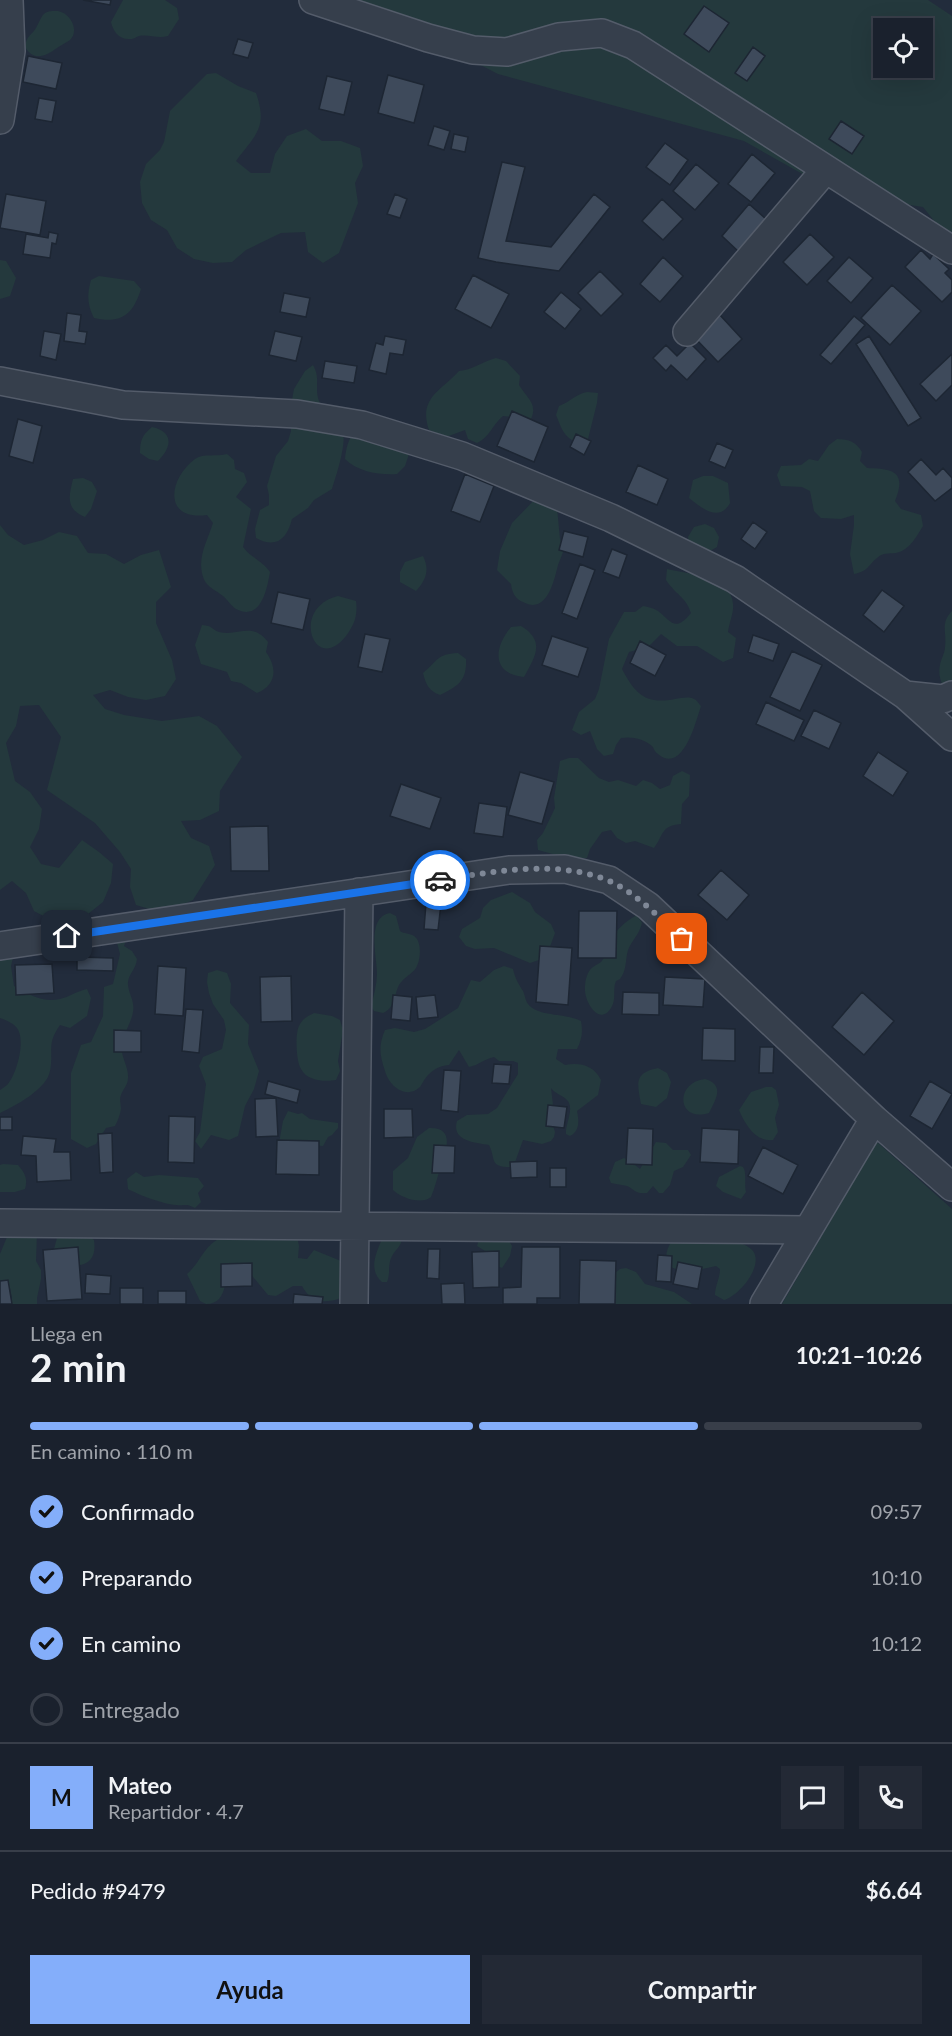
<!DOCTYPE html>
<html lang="es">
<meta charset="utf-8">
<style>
body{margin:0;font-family:Lato,sans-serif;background:#232935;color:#f1f3f6;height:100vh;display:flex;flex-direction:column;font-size:22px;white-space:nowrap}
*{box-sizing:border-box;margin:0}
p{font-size:20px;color:#9fa3aa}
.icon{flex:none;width:33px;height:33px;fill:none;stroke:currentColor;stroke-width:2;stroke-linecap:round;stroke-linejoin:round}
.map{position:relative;height:1304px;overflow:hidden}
.drawer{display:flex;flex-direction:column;background:#1a212d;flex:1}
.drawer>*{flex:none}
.tools{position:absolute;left:873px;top:18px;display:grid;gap:12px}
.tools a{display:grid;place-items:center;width:60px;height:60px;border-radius:0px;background:#1a212d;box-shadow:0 6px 24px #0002,0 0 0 2px #383e49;font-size:30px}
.pin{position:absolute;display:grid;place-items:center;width:51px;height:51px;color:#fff;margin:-26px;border-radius:12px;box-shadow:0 3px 9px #0006}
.courier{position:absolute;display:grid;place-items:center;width:60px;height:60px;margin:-30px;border:4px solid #1a73e8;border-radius:50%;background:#fff;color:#222;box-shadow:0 2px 8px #0007}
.summary em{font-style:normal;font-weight:700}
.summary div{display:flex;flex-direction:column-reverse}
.summary{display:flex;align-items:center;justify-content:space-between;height:102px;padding:0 30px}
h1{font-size:39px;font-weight:700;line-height:45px}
.bar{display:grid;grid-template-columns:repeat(4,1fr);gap:9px 6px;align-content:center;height:72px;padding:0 30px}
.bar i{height:8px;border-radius:4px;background:#383e49}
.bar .on{background:#84aefa}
.bar p{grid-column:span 4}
.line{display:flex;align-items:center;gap:15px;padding:0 30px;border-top:2px solid #383e49}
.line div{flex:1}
.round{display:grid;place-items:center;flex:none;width:63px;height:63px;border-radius:0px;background:#232935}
ol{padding:0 30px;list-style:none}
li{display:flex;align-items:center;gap:18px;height:66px}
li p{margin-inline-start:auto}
li .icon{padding:6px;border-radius:50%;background:#84aefa;color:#111;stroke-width:4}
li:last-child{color:#9fa3aa}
li i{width:33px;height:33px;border:3px solid #383e49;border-radius:50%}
.action{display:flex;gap:12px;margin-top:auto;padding:12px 30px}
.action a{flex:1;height:69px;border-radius:0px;background:#84aefa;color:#111;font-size:24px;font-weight:700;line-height:69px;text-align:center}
.action a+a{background:#232935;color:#f1f3f6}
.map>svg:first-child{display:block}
.green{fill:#24393d;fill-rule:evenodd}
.building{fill:#3e4a5b;stroke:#1d2633;stroke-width:1.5}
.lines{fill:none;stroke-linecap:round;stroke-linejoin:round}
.minor-casing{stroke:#545c6a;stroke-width:30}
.minor{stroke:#363f4c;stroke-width:27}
.done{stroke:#7f8897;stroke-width:6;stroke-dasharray:0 10.8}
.route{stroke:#1a73e8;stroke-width:8}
</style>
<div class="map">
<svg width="952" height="1304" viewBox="0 0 952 1304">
<rect width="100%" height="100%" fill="#222c3c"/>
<path class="green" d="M123 0H165L177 8 179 19 168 36C157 39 149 34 139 36 135 37 135 39 130 39 119 40 113 31 111 22Z
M327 0H928L952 16V243L923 207 838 194 744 141 498 74 379 13ZM884 28H922V68H884Z
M58 11C70 13 80 30 70 40 66 43 61 45 57 48 46 56 34 62 25 47 27 34 32 36 37 26 43 15 42 10 58 11Z
M216 73 238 86 256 93C268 128 256 134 236 161L251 173H270L275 154 287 136 306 129 322 141H341L360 148 363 166 355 183 358 203 339 253 323 263 308 252 305 232 281 233 246 250 232 262 213 263 194 259 177 248 167 230 151 220 142 203 140 182 146 164 160 150 164 142 170 111 207 74Z
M0 260 6 261 16 278 10 296 0 299Z
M99 276 134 281 141 289C133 315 121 324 94 318 87 305 87 294 91 280Z
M496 358 506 361 520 376 519 385C527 398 538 404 531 419L503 416C492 425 490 437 477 443L468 439 465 430 446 437 429 430C418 398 441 391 459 371 473 370 483 361 496 358Z
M313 365C321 379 314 387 319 401 323 413 337 418 342 429 348 441 336 476 332 489L314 500 308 508 292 519C287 539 276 549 256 538L255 529 260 510 269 505V495L267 486 276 456 288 441 291 431 290 411 294 389 305 371Z
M587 392 598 393 597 403 588 439 580 443C564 439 562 429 556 415L559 406C570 402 576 394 587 392Z
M152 427C174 432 172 447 158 461L149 459 140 453C140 441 142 435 152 427Z
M355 430 411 448 405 466 397 474C379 475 358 472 345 459 346 448 348 440 355 430Z
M837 439C849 439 856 442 862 452L860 461 867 468C893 469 907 471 895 501L901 509 921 515 923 526C916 537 910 550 896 553 888 554 884 552 877 558 867 566 869 571 854 574L850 554 854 525V515L841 519 821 518 814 511 810 491 802 487 781 486 777 475 781 466 801 465 809 459 818 461 829 445Z
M227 454 234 460 235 469 244 473 247 482 236 497 251 509 243 547C251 558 263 561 270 572 267 589 261 622 236 609 230 605 228 600 223 596 213 588 205 587 202 573 198 556 208 539 213 523L207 515C163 521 168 479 195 459 203 453 217 457 227 454Z
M703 476H713L728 483 730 503C719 523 702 508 689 498L693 480Z
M83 478 92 482 97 491 91 509 85 517C65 509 69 496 73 479Z
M542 492 556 497 560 539 564 547C563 554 560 559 558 565 554 581 547 615 523 602 515 599 512 592 511 584L497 570 500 551 512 523Z
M705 524 714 528 719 537 717 547 708 552 689 543 688 537 694 527Z
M0 525 8 535 24 545 43 540 59 532 77 536 88 553 106 554 124 564 141 555 159 550 171 587 156 602V623L172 660 176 679 165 696 146 700 128 697 110 690 93 695 105 709 124 715 162 721 199 716 217 726 242 757 220 791 219 811 200 820 181 821 191 838 209 846 215 865 193 900 175 908 156 911 136 905 130 887 131 869 120 852 95 823 47 790 61 737 39 705 20 706 16 726 6 743 15 781 30 792 42 809 39 829 30 847 41 864 59 868 82 840 99 852 113 864 111 883 103 902 88 914 70 923 51 920 34 911 26 893 12 881 0 890Z
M423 556C430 570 426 580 416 591L400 582V572L405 562Z
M667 569C688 574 732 576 733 604 734 613 729 623 728 632L736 638 733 658 723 662 697 646H677L661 634 648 647 629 652 622 669C635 694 646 705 675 699 681 698 689 696 694 699 697 700 699 704 701 706 696 721 683 775 658 754 654 751 655 750 652 746 645 739 631 736 621 738L616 745 613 754 604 756 597 749 590 731 581 735 572 730 579 712 595 699 599 689 609 639 624 612H635L643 606C648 607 653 608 658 611 671 621 675 633 691 613 686 597 675 594 666 580Z
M338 596 356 601C358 616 354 625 346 636 315 676 289 608 338 596Z
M952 611V700C944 690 937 678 940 665 941 659 945 653 945 647 947 633 940 623 952 611Z
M202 625C213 626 211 629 219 632 238 637 252 621 268 642L266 652C278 669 276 685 257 693L241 683 231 681 227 672 201 664 195 645Z
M521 626C546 641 535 657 524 677 491 674 494 647 511 627Z
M458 653 466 659C467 681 458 686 440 695 429 691 426 685 423 673 438 661 436 654 458 653Z
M569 758H578L599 778 609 782 618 780 636 786 643 780 652 783 660 789 670 785 673 776 682 771 690 775 689 796 682 804 681 824C660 826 664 835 654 848L635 841 626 843 617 838 611 830 602 832 590 849 587 858H567L538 850 537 840 543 833 555 808 554 798 560 761Z
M512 892 530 903 535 912 551 924 555 933 548 952 539 960 530 963 494 948 475 949 466 946 459 937 462 929 480 918 483 908 491 900Z
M390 913 396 916 400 931C404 934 410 933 414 936 422 941 421 960 416 968 412 974 404 977 399 985 394 995 395 1008 383 1013L374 1011 371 1006C374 995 377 984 377 973 377 958 366 917 390 913Z
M637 915 642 923C639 935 632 940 628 950 625 961 627 970 620 979L616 981C612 990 617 998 611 1008 599 1027 584 1001 585 988 585 981 587 971 593 967 595 965 599 964 601 962 605 958 607 950 609 945 614 931 624 922 637 915Z
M115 935 127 937 124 946 132 951 137 959C136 970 127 975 128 985 129 995 135 1001 133 1012 131 1024 123 1033 122 1046 120 1056 129 1067 128 1078 128 1085 123 1089 121 1095 119 1099 121 1104 121 1109 120 1115 118 1120 115 1126L106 1128 96 1144 87 1148 71 1139V1073L81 1045 91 1042 103 1016 104 987 113 984 120 954Z
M0 944 15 949 11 966 14 986C27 994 43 1003 60 999 69 997 77 991 87 989L91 998 87 1016 70 1028 60 1025C46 1045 54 1050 50 1071 47 1089 15 1106 0 1113V1090C3 1088 6 1086 8 1084 17 1073 26 1040 17 1028 13 1023 6 1020 0 1018Z
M504 966 513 969C515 978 518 983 523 991 525 995 525 1000 528 1004 538 1017 566 1013 581 1021 583 1032 582 1039 577 1049H558L556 1059 565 1065C579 1062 594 1065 601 1080L598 1095 577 1111C579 1121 580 1131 570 1136L566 1134C565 1124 575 1108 567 1100 561 1094 555 1094 551 1088L553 1105 550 1115 555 1132 554 1137 551 1141 542 1144 523 1140 514 1165 510 1167C489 1167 496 1159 489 1145 475 1143 451 1141 457 1121L467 1115 488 1114 497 1108 518 1074V1063L513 1061H499L494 1057C484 1059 479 1065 469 1067L459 1050 449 1065C439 1066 431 1070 425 1079 424 1080 421 1086 420 1087 406 1100 389 1086 385 1071 380 1056 378 1046 385 1030L395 1028 414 1032 425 1029 458 1008 471 980 480 982 494 970Z
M217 970 227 973 231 984 230 1003 249 1025 248 1044 259 1071 254 1089 245 1106 238 1136 229 1140 211 1135 201 1149 195 1141 200 1132 206 1084 199 1066 203 1057 222 1049 226 1030 224 1020 213 1004 209 993 207 982 208 973Z
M314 1013 332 1016 340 1020 343 1030 338 1061 340 1071 336 1080C325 1082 307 1081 301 1069 296 1061 295 1034 299 1026 302 1019 308 1016 314 1013Z
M658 1068 667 1073 671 1082 667 1098 656 1107 641 1104C637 1083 634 1073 658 1068Z
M705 1079C725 1085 716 1099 709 1113 676 1123 675 1082 705 1079Z
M766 1087H772L776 1090 779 1105 775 1118 778 1132 773 1140C755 1142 745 1124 739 1110L751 1092Z
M288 1111 298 1114 302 1113 310 1119 338 1123V1128L332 1135 328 1137 323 1146 279 1143 283 1121Z
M429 1128C457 1127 445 1153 440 1169 437 1178 435 1188 431 1197 422 1205 401 1198 393 1190V1171L408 1158 417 1137Z
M656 1142 666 1143 673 1150H688L691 1155 683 1167 674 1171 670 1185 663 1193H659L653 1186 647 1193C634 1194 636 1190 627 1186 622 1185 616 1184 611 1183L609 1178 615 1162 624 1158 629 1160 640 1169Z
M877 1142 952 1209V1304H782L845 1196 840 1188 862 1159 866 1160Z
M3 1164 18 1165C25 1173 28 1179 25 1189L15 1192H0V1165Z
M740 1166 743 1167C747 1172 744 1184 746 1192L741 1199 723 1192 716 1186 719 1177Z
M136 1172 144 1177 159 1175 198 1178 204 1186 198 1193 201 1202 195 1208C185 1203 186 1206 176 1205 163 1204 139 1195 128 1189L127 1179Z
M71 1221 94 1240C96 1255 92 1264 76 1266L54 1249 61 1223Z
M9 1232 37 1233 36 1261 41 1270V1279L37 1298V1304H9L12 1298 10 1288 0 1284V1254Z
M297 1236 299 1246 298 1258 307 1259 314 1250 341 1261 344 1270 341 1298C324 1304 311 1303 302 1286H293L276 1296 268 1295 249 1272 225 1285C223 1296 218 1304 206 1304L200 1301 187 1274C201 1262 204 1244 223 1237Z
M480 1236 509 1241 512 1246 510 1256 502 1268 497 1266 490 1254 477 1246Z
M402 1238C401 1247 396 1249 392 1256 387 1266 391 1273 387 1282H382C368 1270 376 1253 382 1239Z
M727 1239C736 1242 746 1243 753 1251 764 1266 739 1296 724 1300L715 1295C715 1286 720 1278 720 1269L716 1266C702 1269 681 1275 668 1265 664 1256 667 1249 672 1240Z
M626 1268 636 1272 645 1284 674 1292 692 1304H615L611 1276 620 1269Z"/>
<path class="building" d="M83 0H111L110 5Z
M704 6 729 23 709 52 684 34Z
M238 39 253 43 248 58 233 54Z
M753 47 765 56 747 81 735 73Z
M28 56 62 63 56 89 23 82Z
M388 75 424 85 414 123 378 113Z
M327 76 352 82 344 115 319 109Z
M39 98 56 101 52 122 35 119Z
M841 121 864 136 852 154 829 139Z
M434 126 450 131 444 150 428 145Z
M454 134 468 137 465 152 451 149Z
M665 143 688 160 670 185 646 167Z
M752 154 775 173 751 202 728 184Z
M502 162 525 167 506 241 551 247 594 194 610 207 559 271 496 262 478 258Z
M696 164 719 183 695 210 673 191Z
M6 194 46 201 40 235 0 228Z
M395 194 407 199 400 218 387 214Z
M662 199 683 219 663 240 642 221Z
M749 204 767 220 739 252 722 236Z
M49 232 58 234 56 244 52 243 50 258 23 254 26 234 48 238Z
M810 234 834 257 807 285 783 262Z
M921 250 930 259 933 254 949 269 945 273 952 280V292L942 302 905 267Z
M663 257 683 276 660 302 640 284Z
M849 257 873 278 851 303 827 281Z
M600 271 623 294 601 316 578 293Z
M473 275 509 294 491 328 455 309Z
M892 285 921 311 890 345 861 318Z
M561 292 581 309 565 329 544 312Z
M284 293 310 298 306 317 280 312Z
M67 313 81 315 79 331 87 332 85 344 64 341Z
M719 314 742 339 718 362 695 338Z
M854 316 865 325 831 364 820 355Z
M44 331 61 334 56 360 40 356Z
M275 331 302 337 296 361 269 355Z
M385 336 406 340 403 355 390 353 386 374 369 370 376 343 383 345Z
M869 336 921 418 908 426 856 344Z
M690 343 706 359 687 380 671 365 666 371 653 358 666 345 677 356Z
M952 354V385L936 401 920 384Z
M325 361 357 366 354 383 322 378Z
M512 411 548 427 534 462 497 446Z
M18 419 42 426 33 463 9 456Z
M576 434 591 441 584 455 570 447Z
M717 443 733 450 725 468 709 461Z
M921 459 936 475 943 468 952 478V488L935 501 908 472Z
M638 465 668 479 657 505 626 492Z
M465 474 494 486 480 522 451 511Z
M753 522 767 532 755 549 741 539Z
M564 531 588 537 583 557 559 550Z
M612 549 627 555 619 578 603 572Z
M580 564 595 570 577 619 562 613Z
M882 590 904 606 884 632 863 615Z
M278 592 310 599 303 630 271 623Z
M365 634 390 639 382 672 358 667Z
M753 635 779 644 773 661 748 652Z
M552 636 588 648 578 677 542 665Z
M640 641 666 655 655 676 630 663Z
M792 651 822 665 800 711 770 697Z
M766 702 804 720 794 741 756 724Z
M814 710 841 723 829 749 801 736Z
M878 752 908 772 893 796 863 776Z
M520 772 554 782 542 824 508 815Z
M401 784 441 798 430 829 390 816Z
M479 803 507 807 503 837 474 833Z
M268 826 269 871H231L230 827Z
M721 870 749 895 727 920 698 895Z
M426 903 441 904 438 930 424 929Z
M579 911H617L616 958H578Z
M540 946 572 948 568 1005 536 1002Z
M77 957 113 958V971L77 970Z
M52 964 54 993 16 995 15 965Z
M158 966 186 968 183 1016 155 1014Z
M291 976 292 1021 261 1022 260 977Z
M665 977 705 979 703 1007 663 1005Z
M623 992 659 993V1015L622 1014Z
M862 992 894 1021 864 1055 832 1027Z
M393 995 412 997 410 1021 391 1019Z
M435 995 438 1017 418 1019 416 997Z
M186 1009 203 1010 199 1053 182 1051Z
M703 1028 735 1029V1061L702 1060Z
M114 1030 141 1031V1052H114Z
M760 1047H774L773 1073H759Z
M494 1064 511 1065 509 1084 492 1083Z
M444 1070 461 1071 458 1112 441 1110Z
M268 1081 300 1090 297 1103 265 1094Z
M930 1081 952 1094 932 1129 910 1116Z
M276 1098 278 1136 256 1137 255 1099Z
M548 1105 567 1107 564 1128 546 1126Z
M384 1109H412L413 1137 384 1138Z
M169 1116 195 1117 194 1163 168 1162Z
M0 1117H12V1130H0Z
M628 1128 653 1129 652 1165 626 1164Z
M702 1128 739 1130 738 1164 700 1162Z
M112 1133 113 1172 100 1173 98 1134Z
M23 1136 56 1139 54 1152H70L71 1180 37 1182 36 1156 21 1155Z
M277 1140 319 1141V1175L276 1174Z
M434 1145 455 1146 454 1173H432Z
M763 1147 798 1165 783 1194 748 1176Z
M537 1161V1177L511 1178 510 1162Z
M550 1168H566V1187H550Z
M78 1247 82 1299 47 1301 43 1250Z
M522 1247H560V1298H537V1304H503V1288L521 1287Z
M428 1249H440L439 1279 427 1278Z
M499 1251V1287L473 1288 472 1252Z
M658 1255 672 1256 671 1282 656 1281Z
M580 1260 616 1261 615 1304H579Z
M678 1262 702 1267 698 1289 673 1284Z
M252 1263V1286L221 1287V1264Z
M86 1274 111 1276 110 1294 85 1293Z
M8 1280 12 1304H0V1281Z
M464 1283 465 1304H442L441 1284Z
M120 1288H143V1304H120Z
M158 1291H186V1304H158Z
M294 1294 323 1297 322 1304H293Z"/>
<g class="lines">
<g class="minor-casing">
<path id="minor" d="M313 0 428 38 473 50 507 52 559 37 602 33 633 45 952 250
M0 120 11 51 9 0
M687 332 826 169
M0 381 123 405 297 414 362 425 462 456 611 518 735 579 905 695 943 699 952 695
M905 695 952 737
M0 946 509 870 565 869 609 880 648 906 874 1119 952 1187
M0 1223 808 1230
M354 1304 359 892
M764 1304 874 1119"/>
</g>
<use href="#minor" class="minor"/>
</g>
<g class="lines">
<path class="done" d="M440 880C495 872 553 859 607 880 633 890 662 920 682 939"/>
<path class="route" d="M67 936 440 880"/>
</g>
</svg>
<div class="tools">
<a><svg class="icon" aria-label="locate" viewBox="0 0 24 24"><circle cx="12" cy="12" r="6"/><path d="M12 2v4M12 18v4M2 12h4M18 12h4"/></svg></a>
</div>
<div class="pin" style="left:682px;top:939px;background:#ea580c"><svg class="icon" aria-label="bag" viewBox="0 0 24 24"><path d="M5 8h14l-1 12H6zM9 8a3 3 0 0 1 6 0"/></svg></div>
<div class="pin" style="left:67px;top:936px;background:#1f2937"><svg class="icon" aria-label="home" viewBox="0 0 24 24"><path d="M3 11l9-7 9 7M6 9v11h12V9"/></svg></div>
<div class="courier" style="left:440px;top:880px"><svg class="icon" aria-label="car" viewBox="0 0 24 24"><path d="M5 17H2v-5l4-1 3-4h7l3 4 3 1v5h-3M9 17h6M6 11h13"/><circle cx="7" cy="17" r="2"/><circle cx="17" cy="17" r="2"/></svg></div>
</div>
<section class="drawer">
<div class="summary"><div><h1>2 min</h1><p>Llega en</p></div><em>10:21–10:26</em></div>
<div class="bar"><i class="on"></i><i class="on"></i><i class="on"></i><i></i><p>En camino · 110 m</p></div>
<ol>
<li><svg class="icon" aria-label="check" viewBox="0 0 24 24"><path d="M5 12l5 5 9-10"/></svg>Confirmado<p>09:57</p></li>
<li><svg class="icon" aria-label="check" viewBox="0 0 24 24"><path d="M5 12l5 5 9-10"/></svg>Preparando<p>10:10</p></li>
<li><svg class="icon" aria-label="check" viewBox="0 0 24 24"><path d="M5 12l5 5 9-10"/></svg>En camino<p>10:12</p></li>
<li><i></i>Entregado</li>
</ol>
<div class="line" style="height:108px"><b class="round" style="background:#84aefa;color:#111">M</b><div><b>Mateo</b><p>Repartidor · 4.7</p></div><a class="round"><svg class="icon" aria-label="chat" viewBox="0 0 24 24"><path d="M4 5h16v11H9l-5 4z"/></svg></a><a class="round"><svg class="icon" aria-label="phone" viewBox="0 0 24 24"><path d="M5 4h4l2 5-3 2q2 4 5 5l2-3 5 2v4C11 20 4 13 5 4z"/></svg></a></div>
<div class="line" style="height:78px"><div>Pedido #9479</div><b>$6.64</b></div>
<div class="action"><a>Ayuda</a><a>Compartir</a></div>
</section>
